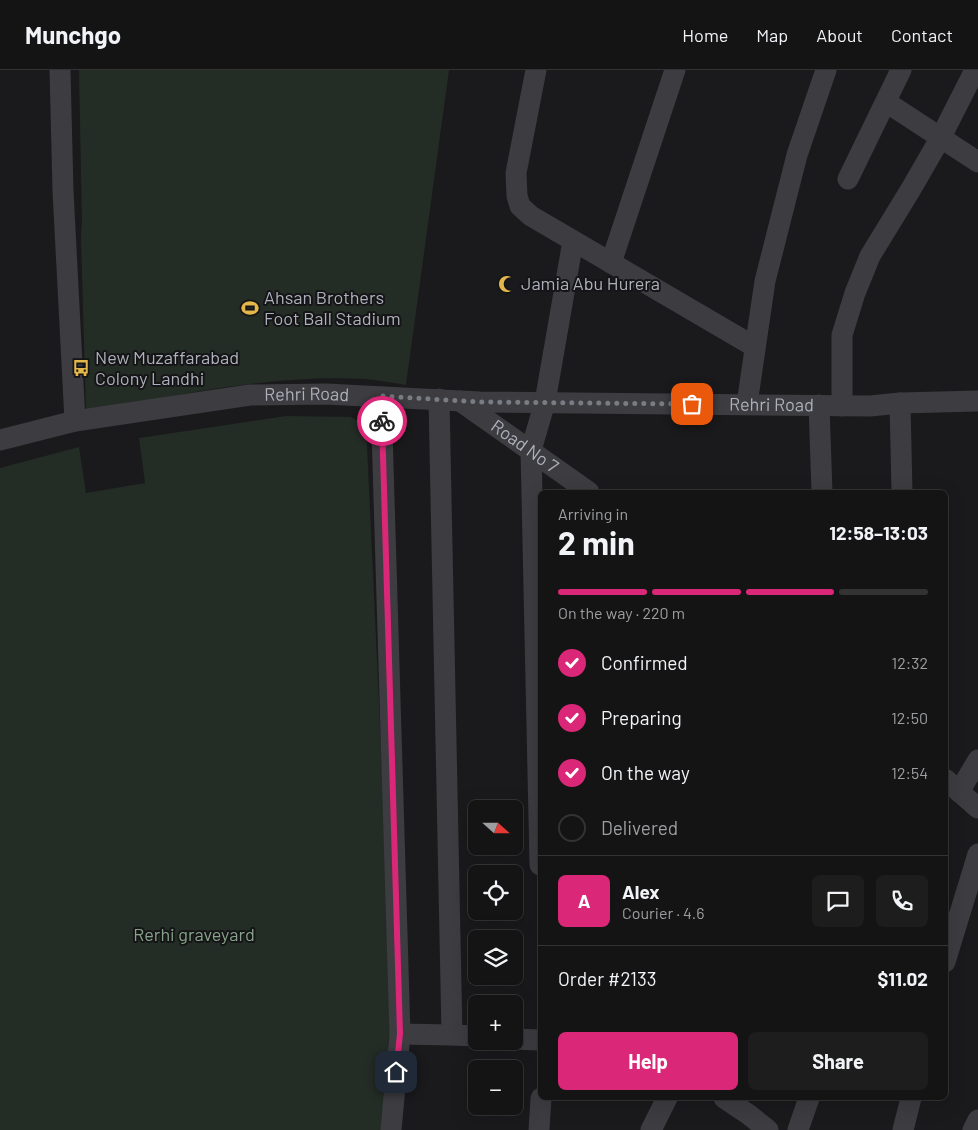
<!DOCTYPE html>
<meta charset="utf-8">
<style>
body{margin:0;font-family:Barlow,sans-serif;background:#1d1d1e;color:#f1f3f6;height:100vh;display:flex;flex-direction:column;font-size:19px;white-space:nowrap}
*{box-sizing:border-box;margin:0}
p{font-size:16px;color:#9d9ea0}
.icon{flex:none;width:28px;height:28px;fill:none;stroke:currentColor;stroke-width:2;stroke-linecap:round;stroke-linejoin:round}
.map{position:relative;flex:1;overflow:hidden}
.side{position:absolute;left:538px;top:420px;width:410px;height:610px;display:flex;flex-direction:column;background:#141415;border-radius:8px;box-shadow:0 5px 20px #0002,0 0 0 1px #333334}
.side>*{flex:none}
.needle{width:32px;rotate:111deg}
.controls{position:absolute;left:468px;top:730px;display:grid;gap:10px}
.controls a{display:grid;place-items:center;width:55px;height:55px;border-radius:8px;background:#141415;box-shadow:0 5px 20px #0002,0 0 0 1px #333334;font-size:25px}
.pin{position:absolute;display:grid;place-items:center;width:42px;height:42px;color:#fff;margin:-21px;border-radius:10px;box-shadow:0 2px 8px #0006}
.courier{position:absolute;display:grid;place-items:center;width:50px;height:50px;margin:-25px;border:4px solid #db2777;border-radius:50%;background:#fff;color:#222;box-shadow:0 1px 6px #0007}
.headline em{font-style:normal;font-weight:700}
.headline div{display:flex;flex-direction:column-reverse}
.headline{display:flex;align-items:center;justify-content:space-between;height:85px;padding:0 20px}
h1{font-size:32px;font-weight:700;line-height:38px}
.bar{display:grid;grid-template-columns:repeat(4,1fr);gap:8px 5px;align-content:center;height:60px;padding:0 20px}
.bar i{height:6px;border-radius:4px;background:#333334}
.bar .active{background:#db2777}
.bar p{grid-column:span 4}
.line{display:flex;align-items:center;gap:12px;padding:0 20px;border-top:1px solid #333334}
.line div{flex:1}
.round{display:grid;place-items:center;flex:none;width:52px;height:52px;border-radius:8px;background:#1d1d1e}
ol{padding:0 20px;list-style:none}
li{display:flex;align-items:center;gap:15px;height:55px}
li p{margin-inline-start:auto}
li .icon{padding:5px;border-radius:50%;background:#db2777;color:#fff;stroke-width:4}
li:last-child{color:#9d9ea0}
li i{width:28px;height:28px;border:2px solid #333334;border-radius:50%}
.primary-button{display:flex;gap:10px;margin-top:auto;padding:10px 20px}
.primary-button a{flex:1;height:58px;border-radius:8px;background:#db2777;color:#fff;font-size:20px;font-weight:700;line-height:58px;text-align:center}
.primary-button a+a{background:#1d1d1e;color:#f1f3f6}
header{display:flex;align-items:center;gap:30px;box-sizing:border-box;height:70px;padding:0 25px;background:#141415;border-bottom:1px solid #333334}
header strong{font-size:24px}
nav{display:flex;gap:28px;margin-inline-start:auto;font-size:18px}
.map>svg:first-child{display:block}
.green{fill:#242c26}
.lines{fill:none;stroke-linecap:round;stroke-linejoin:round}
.minor{stroke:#3c3c41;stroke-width:21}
.done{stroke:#7a7c83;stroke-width:5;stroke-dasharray:0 9}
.route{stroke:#db2777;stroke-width:6}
.labels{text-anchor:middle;stroke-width:4;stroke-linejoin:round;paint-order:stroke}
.poi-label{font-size:18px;fill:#aeb1bb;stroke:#151517;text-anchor:start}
.street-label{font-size:18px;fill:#aeb1bb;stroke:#151517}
.park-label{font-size:18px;fill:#87a48a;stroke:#151517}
</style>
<header>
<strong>Munchgo</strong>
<nav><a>Home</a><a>Map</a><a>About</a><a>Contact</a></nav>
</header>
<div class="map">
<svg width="978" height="1060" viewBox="0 0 978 1060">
<rect width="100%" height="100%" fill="#1a1a1c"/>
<path class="green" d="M79 0H449L406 315C393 313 379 310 365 309 271 304 178 325 86 342L81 167 82 152Z
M286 346 351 347 366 355 387 803 390 961 388 974V1021L384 1060H0V398L79 377 86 423 145 413 139 368Z"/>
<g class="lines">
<g class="minor">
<path d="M60 0 63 121 75 351"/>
<path d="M536 0 516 103 517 126 520 136 531 146 755 277"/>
<path d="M886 32 978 92"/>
<path d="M848 109 901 0"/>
<path d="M611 193 675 0"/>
<path d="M381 327 400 964 391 1060"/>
<path d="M439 329 452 965"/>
<path id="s1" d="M460 331 589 422"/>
<path d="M900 333 902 422"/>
<path d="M747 334 765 211 797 85 826 0"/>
<path d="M819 335 822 422"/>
<path d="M842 336V265L855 223 870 186 911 119 941 67 975 0"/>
<path id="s2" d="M0 370 75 351 250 325 326 324 480 332 870 336 900 333 978 331"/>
<path d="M945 709 978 738"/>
<path d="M959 722 978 690"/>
<path d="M540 795 531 380 545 332 573 171"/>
<path d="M945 892 978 784"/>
<path d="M400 964 452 965 476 966"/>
<path d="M514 969 540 970"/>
<path d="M724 1028 748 1044 768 1060"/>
<path d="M539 1060 541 1028"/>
<path d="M651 1060 667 1028"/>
<path d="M798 1060 809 1028"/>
<path d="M903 1060 911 1028"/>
<path d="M973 1060 978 1050"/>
</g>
</g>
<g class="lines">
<path class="done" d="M382 351 381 326 480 332 692 334"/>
<path class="route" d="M382 351 400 964 396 1002"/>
</g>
<defs>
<g id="mosque-bare" transform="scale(1.35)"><path d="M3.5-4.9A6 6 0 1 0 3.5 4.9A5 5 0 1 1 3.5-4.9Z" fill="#e4b74a" stroke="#151517" stroke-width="2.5" paint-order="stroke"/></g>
<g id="stadium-bare" transform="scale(1.35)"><path d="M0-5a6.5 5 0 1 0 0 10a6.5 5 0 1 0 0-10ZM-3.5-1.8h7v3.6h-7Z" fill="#e4b74a" stroke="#151517" stroke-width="2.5" paint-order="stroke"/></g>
<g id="bus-bare" transform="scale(1.35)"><path d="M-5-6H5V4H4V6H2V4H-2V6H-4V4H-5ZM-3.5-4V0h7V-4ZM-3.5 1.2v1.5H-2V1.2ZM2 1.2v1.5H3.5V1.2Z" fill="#e4b74a" stroke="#151517" stroke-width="2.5" paint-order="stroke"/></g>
</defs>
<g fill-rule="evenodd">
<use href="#mosque-bare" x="507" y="214"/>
<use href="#stadium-bare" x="250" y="238"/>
<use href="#bus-bare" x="81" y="298"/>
</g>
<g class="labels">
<g class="poi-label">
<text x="521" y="220">Jamia Abu Hurera</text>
<text x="264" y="234">Ahsan Brothers<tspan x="264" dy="21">Foot Ball Stadium</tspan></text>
<text x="95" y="294">New Muzaffarabad<tspan x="95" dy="21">Colony Landhi</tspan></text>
</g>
<g class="street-label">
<text dy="6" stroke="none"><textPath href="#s2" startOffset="311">Rehri Road</textPath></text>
<text dy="6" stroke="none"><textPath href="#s2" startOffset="776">Rehri Road</textPath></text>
<text dy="6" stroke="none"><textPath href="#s1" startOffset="79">Road No 7</textPath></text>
</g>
<g class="park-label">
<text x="194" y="871">Rerhi graveyard</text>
</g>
</g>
</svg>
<div class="controls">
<a><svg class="needle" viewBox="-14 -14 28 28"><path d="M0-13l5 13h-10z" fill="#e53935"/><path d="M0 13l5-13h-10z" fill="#9d9ea0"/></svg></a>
<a><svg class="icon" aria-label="locate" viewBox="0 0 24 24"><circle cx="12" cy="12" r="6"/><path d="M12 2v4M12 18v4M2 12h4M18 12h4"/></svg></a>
<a><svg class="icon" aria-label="layers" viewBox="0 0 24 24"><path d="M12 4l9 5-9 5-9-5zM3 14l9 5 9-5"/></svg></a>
<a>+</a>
<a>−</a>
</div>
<div class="pin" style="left:692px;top:334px;background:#ea580c"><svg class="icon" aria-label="bag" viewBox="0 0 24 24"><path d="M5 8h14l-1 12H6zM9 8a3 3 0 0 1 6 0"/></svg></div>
<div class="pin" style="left:396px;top:1002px;background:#1f2937"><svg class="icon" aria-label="home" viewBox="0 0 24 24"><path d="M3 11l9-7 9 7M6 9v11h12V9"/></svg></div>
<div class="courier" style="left:382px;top:351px"><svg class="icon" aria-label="bike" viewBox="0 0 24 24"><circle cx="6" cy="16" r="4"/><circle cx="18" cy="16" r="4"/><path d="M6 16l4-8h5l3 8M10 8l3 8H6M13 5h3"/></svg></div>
<section class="side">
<div class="headline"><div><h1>2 min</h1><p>Arriving in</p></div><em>12:58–13:03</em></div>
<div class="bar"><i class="active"></i><i class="active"></i><i class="active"></i><i></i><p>On the way · 220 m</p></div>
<ol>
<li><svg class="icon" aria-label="check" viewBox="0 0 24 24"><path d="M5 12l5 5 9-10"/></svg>Confirmed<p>12:32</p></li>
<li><svg class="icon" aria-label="check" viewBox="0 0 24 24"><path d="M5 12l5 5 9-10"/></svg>Preparing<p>12:50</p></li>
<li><svg class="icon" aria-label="check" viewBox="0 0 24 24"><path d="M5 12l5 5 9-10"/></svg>On the way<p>12:54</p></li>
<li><i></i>Delivered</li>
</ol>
<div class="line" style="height:90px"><b class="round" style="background:#db2777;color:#fff">A</b><div><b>Alex</b><p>Courier · 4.6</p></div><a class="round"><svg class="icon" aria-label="chat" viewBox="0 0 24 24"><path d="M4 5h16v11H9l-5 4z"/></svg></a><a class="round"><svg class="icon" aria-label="phone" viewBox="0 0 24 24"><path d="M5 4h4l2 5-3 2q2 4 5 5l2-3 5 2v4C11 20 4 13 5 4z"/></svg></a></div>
<div class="line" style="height:65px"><div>Order #2133</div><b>$11.02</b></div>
<div class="primary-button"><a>Help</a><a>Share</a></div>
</section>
</div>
